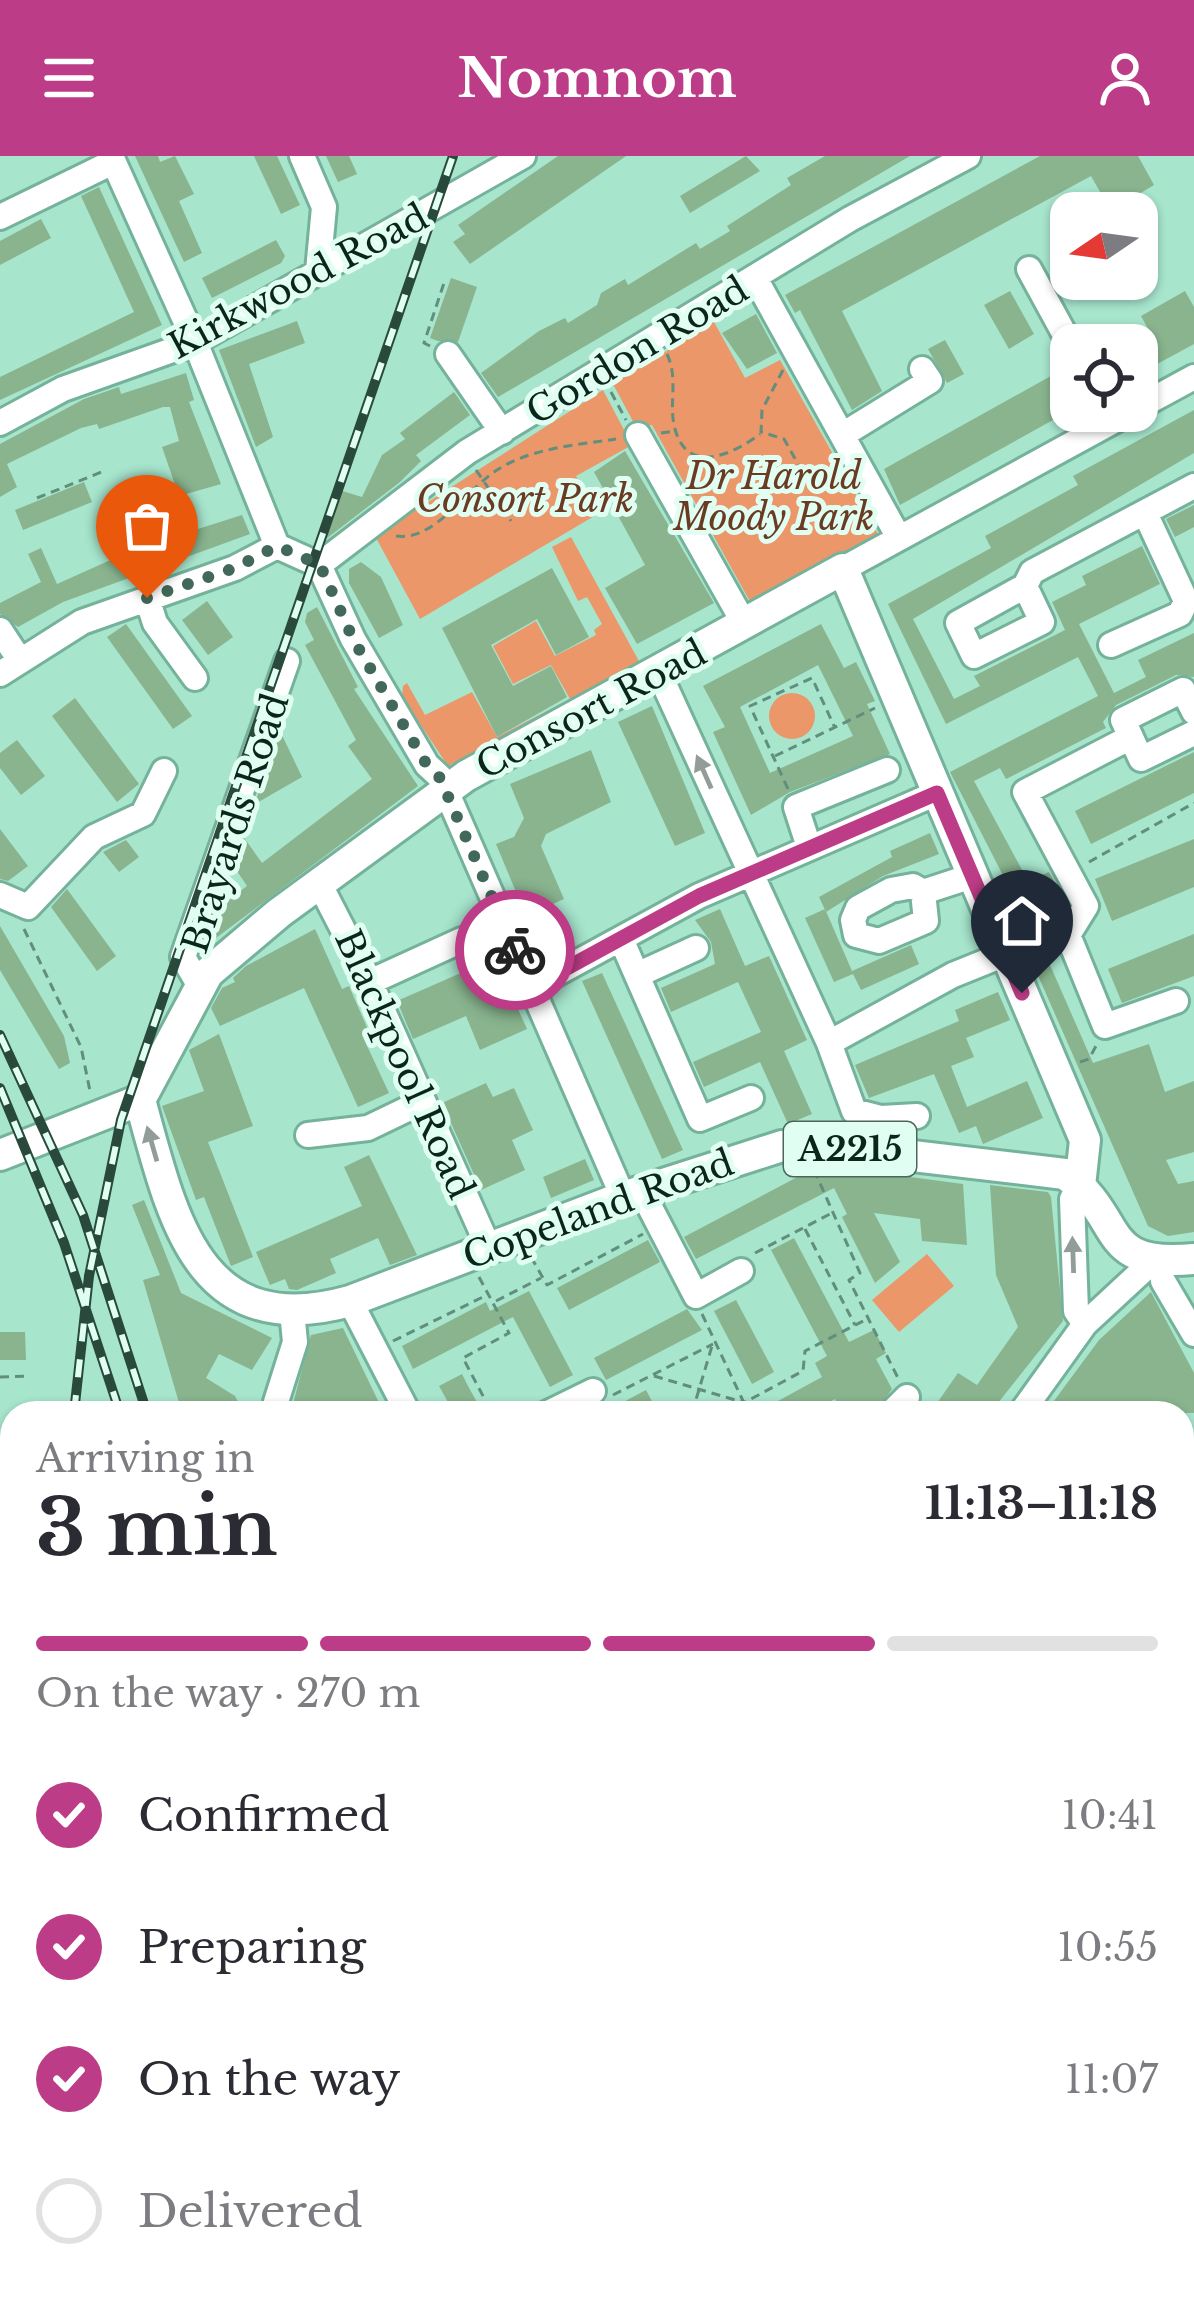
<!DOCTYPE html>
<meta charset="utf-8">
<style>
body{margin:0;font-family:"Libre Baskerville",serif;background:#f2f2f3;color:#2b2b33;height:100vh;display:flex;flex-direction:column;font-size:45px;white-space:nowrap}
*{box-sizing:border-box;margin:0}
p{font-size:39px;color:#7c7c81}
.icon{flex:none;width:66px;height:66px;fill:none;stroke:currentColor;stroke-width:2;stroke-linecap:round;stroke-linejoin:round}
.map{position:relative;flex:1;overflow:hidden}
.side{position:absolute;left:0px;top:1245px;width:1194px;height:903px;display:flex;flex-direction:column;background:#fff;border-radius:36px 36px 0 0;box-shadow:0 3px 9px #0004}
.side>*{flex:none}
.needle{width:78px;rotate:257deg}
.controls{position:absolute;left:1050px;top:36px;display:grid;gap:24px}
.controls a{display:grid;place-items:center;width:108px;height:108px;border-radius:24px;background:#fff;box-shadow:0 3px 9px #0004;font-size:60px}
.pin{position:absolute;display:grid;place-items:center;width:102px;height:102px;color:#fff;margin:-123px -51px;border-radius:50% 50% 50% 0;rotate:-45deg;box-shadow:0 0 12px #0007}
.pin .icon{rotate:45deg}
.courier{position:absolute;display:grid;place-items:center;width:120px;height:120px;margin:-60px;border:9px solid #bc3c87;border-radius:50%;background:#fff;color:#222;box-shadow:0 3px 15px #0007}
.headline em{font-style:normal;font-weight:700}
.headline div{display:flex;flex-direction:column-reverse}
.headline{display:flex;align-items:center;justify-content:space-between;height:204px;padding:0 36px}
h1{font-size:78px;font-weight:700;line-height:90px}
.bar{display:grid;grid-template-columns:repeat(4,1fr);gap:18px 12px;align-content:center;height:144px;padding:0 36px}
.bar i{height:15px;border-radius:9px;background:#e1e1e2}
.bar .on{background:#bc3c87}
.bar p{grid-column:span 4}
ol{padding:0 36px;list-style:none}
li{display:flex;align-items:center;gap:36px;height:132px}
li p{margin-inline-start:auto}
li .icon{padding:12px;border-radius:50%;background:#bc3c87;color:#fff;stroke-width:4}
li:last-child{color:#7c7c81}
li i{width:66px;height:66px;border:6px solid #e1e1e2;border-radius:50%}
header{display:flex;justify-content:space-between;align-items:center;height:156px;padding:0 36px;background:#bc3c87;color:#fff;font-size:54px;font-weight:700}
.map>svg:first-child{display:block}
.green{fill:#eb976a}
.building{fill:#89b48e;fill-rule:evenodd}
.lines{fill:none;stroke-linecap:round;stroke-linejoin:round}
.minor-casing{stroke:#75b29b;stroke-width:30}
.major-casing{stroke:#75b29b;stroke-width:36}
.path{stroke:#618e7d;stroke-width:3;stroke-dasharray:9 6;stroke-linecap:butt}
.minor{stroke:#fff;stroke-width:24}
.major{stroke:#fff;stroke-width:30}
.rail-casing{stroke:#29493d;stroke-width:10}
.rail{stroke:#e0fff2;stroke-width:6;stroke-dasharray:18;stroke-linecap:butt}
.oneway{fill:#929d99}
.done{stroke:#42685a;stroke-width:12;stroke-dasharray:0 21.6}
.route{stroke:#bc3c87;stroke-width:15}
.labels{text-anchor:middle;stroke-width:10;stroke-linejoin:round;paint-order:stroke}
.shield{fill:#e0fff2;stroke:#4c665c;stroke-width:3}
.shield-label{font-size:33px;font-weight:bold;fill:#0c251c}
.street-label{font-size:36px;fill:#0c251c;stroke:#e0fff2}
.park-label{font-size:36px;font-style:italic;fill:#6a3b22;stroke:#e0fff2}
</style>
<header><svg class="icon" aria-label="menu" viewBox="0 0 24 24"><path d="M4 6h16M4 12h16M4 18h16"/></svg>Nomnom<svg class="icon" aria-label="person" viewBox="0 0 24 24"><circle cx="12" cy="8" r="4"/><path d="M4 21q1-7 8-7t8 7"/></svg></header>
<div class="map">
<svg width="1194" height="2146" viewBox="0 0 1194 2146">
<rect width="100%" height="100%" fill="#a7e5cd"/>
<path class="green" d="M714 166 745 222 780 204 878 378 752 449 652 269 636 271 613 228Z
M603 234 632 289 576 320 596 359 420 463 375 380Z
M571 381 640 507 448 610 402 541 403 530 407 527 425 559 472 536 497 581 570 543 551 509 513 528 493 490 536 465 555 500 596 479 594 474 602 468 587 441 578 445 552 391Z
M769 560a23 23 0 1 1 46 0a23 23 0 1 1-46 0Z
M927 1098 954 1130 899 1176 872 1144Z"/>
<path class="building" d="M135 0H158L160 6 175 0 194 38 179 45 202 97 184 106Z
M254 0H277L300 49 281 58Z
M326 0H349L357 18 338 26Z
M558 0H626L470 108 453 86 465 78 458 69Z
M746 0 760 15 690 57 680 40Z
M825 0H910L498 241 481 217 539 175 565 162 568 167 597 149 601 137 625 123 628 129 696 87 700 93 730 75 727 70 791 29 787 22Z
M1040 0H1138L1154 29 1139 38 1142 44 1112 57 1091 20 842 155 882 235 852 254 800 154 795 157 785 139Z
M99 31 162 169 0 244V221L134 156 81 40Z
M41 63 51 82 0 109V85Z
M276 84 285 100 281 107 212 142 202 122Z
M451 122 477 131 458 186 438 185 430 182Z
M1010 135 1034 178 1009 193 984 149Z
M1185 135 1194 151V188L1137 219V191L1153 182 1141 160Z
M756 158 777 197 747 213 722 177Z
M297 165 305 187 249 208 273 281 256 291 219 194Z
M945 184 964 218 947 227 928 193Z
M1067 211 1071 254 900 349 884 313Z
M186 217 194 244 189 246 221 328 179 340 162 291 179 285 170 251H163L99 273 97 268 81 272 7 308 17 331 0 341V288L84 243 119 231 121 238Z
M454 236 470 259 416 299 421 305 400 326 322 386 339 334 362 341 382 299 405 283 400 277Z
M1194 254V297L913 463 954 543 980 530 974 520 1065 474 1052 446 1086 429 1082 420 1142 390 1160 428 1079 468 1114 537 1146 521 1138 504 1194 477V521L1176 519 1116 549 1103 566 1106 572 1006 623 1000 612 974 625 1028 725 1049 716 1064 744 1017 764 1005 735 1010 733 950 616 1098 540 1078 501 946 568 888 448 991 392 985 380 1078 329 1073 320Z
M625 295 714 447 637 488 605 432 645 409 594 316Z
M84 326 92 346 23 374 15 354Z
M1194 349V371L1175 381 1166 363Z
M242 359 250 378 63 446 18 471 0 458V447L41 426 28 398 41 392 57 428 135 393Z
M361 406 381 421 403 469 379 482 349 427V413Z
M552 412 589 481 556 499 537 463 491 489 513 530 551 510 567 541 497 581 442 472Z
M207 445 233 481 208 499 182 464Z
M317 451 358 531 354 533 418 630 204 791 218 752 247 730 233 709 243 680 262 707 372 623 348 590 356 584 305 489 314 484 305 466 307 457Z
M126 468 192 560 173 573 107 481Z
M821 468 844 512 856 506 875 545 867 548 890 598 790 636 751 659 713 576 725 571 703 530ZM818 509 853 580 770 617 740 551Z
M75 542 139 628 117 646 52 560Z
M652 550 705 677 675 690 618 566Z
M280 575 302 621 255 648V647Z
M17 584 45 620 21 639 0 612V597Z
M591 594 611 646 546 678 541 690 564 743 526 760 496 688 514 681 524 662 510 628Z
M1194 596V637L1091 688 1075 655Z
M0 673 28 710 8 725 0 723Z
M930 677 939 698 883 720 826 756 819 741 892 701 890 695Z
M1194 683V731L1112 765 1095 723Z
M126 684 139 701 119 716 103 696Z
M67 733 116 800 97 815 51 751Z
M720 753 745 810 769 800 807 884 784 895 812 958 788 968 760 906 704 931 693 906 761 876 738 826 671 856 661 832 715 808 711 786 695 764Z
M825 753 852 815 911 789 919 808 861 834 853 818 834 826 805 762Z
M0 770 64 880 70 907 59 913 0 814Z
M315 773 342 833 349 830 369 876 362 879 389 937 358 951 304 832 220 870 211 852 222 832 235 826 233 822 246 810Z
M1194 778V820L1122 847 1108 813Z
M1043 793 1093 907 1149 888 1165 936 1194 925V996L1166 1004 1178 1028 1194 1025V1076L1168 1080 1148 1070 1029 799Z
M495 802 527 873 480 894 466 860 413 883 397 845Z
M602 817 683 994 662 1003 582 825Z
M998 836 1010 864 966 882 974 901 951 910 967 951 1027 925 1043 962 983 988 976 970 959 977 934 918 869 942 855 909 959 865 955 854Z
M219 878 253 970 208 986 253 1101 231 1110 204 1041 196 1044 162 950 204 935 189 894Z
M486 927 493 941 514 932 533 974 512 984 525 1014 481 1034 442 947Z
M369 999 417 1099 390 1109 378 1082 330 1103 336 1117 297 1134 289 1133 285 1123 270 1129 256 1096 362 1050 344 1011Z
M585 1003 594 1024 551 1042 543 1021Z
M820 1009 963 1028 967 1089 922 1085 920 1063 874 1057 900 1106 875 1127 842 1061 847 1058 834 1032 696 1103 684 1081Z
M990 1029 1048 1036 1051 1041 1063 1165 990 1257H930L958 1217 977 1229 1018 1171 996 1119Z
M144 1044 181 1137 272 1182 252 1214 219 1198 206 1222 235 1240 244 1257H182L143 1124 160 1119 132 1049Z
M794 1082 849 1186 874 1174 886 1197 876 1203 892 1233 875 1257H842L835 1243 809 1257H756L822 1221 815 1207 827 1200 771 1094Z
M648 1084 660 1106 569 1154 557 1132Z
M529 1135 573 1219 550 1231 513 1161 413 1213 402 1190 486 1146 490 1155Z
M1151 1136 1194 1217V1257H1045L1099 1184Z
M736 1144 774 1216 752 1228 714 1155Z
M687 1153 702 1174 606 1224 594 1202Z
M343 1172 384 1257H298L294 1244 311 1179Z
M0 1176H25L26 1204H0Z
M462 1218 468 1230 483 1257H454L439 1230Z
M646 1234 658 1257H603Z"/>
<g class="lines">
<g class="minor-casing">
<path id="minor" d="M111 0 195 186 277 390
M302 0 324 51 318 115
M0 61 113 6
M1029 113 1071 190
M755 122 899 382
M448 198 502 276
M1137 252 1194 221
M0 267 63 233 195 186 523 0
M844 278 930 225 922 213
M638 279 745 469
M277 390 319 409 353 483 427 609 440 621 623 1041
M319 409 467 296 850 63 968 0
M843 413 1132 255
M1025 430 1042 466 974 500 958 467 1025 430 1032 416 1194 330
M147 442 155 467 195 522
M0 474 19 503
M1111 489 1180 458 1186 445 1145 357
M658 515 829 887 854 955 881 962 917 960
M0 518 82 466 235 412 277 390
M1194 556 1183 534 1123 564 1141 603 1194 577
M809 691 796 651 887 614
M319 727 370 826 488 1090
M923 736 926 765 879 785 856 779 853 764 858 752 891 734 913 730 923 736 972 720
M0 739 28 751 94 681 143 658 164 615
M1068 779 1105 870 1176 845
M621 783 700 963 751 942
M1001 789 1035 776 1068 779 1086 750 1025 636 1131 581
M637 819 696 792
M370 826 462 784
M198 827 183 801 287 505
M532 831 699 740 937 637
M829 887 953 819 1005 798
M308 979 368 972 422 946
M1080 1030 1072 1043 1076 1155 1085 1168
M641 1034 696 1140 741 1115
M1163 1125 1194 1178
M350 1145 408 1257
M282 1257 276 1246 295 1186 292 1155
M548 1257 593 1235
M891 1257 907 1241
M1021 1257 1085 1168 1152 1106
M1182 1572 1194 1566
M0 1694 12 1722
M1182 1723 1194 1716
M0 1765 12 1757
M1182 1937 1194 1930
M0 2069 12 2060
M280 2136 285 2146
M373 2136 380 2146
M560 2136 568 2146
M669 2136 676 2146
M918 2136 924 2146
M1143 2136 1148 2146
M1185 2146 1194 2141"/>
</g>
<g class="major-casing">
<path id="major" d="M140 944C172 1059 196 1188 350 1145L623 1041 782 990 819 989 1065 1018C1127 1063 1096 1112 1194 1103
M0 999 140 944 208 817 279 757 466 620 843 413 1085 984 1080 1030"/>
</g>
<path class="path" d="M430 190 424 187 445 124
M667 198C679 224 668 248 675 273 688 321 735 297 760 278
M783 214 762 254 761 276 784 283 812 333 850 334
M611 236 626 264
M661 277 675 275
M476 314 511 365
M689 330 705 304
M37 342 104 315
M396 380C434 386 467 333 497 314 531 292 576 289 616 283
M775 600 875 552
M788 633 750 550 812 522 835 572
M1089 706 1194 647
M24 773 81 891 90 935
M1080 906 1089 903 1097 888
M814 1014 860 1117 849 1124 898 1222
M805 1073 855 1169
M755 1097 832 1057
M531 1101 547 1129 643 1078
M479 1121 509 1177 463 1202 492 1257
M496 1145 541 1122
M702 1158 744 1247
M393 1185 487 1139
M654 1220 742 1246
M0 1221 28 1220
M613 1239 713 1188
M692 1257 712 1190
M725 1257 803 1215 805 1195 869 1162
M0 1479 12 1476
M341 2136 344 2146"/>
<use href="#minor" class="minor"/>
<use href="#major" class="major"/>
<g class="rail-casing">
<path id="rail" d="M0 879 83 1059 147 1257
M0 932 64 1087 120 1257
M74 1257 89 1120 121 964 453 0
M505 2136 514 2146
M590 2136 597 2146
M621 2136 628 2146"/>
</g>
<use href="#rail" class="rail"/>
</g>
<defs><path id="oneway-solid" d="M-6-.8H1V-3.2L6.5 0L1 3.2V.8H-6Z" transform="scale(3)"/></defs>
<g class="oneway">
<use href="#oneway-solid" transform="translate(704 616) rotate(-114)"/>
<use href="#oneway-solid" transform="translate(152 988) rotate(-106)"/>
<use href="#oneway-solid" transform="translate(1073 1099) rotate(-92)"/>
</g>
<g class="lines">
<path class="done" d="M147 442 235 412 277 390 320 409 353 483 427 609 440 622 515 794"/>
<path class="route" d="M515 794 532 831 699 740 937 637 1022 837"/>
</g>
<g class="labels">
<rect class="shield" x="784" y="966" width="132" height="54" rx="9"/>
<g class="shield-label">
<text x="850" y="1005">A2215</text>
</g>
<g class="street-label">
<text transform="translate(298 125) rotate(-28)" y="13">Kirkwood Road</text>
<text transform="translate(637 194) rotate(-31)" y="13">Gordon Road</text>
<text transform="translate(591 553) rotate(-28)" y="13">Consort Road</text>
<text transform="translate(235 667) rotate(-72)" y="13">Brayards Road</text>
<text transform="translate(405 908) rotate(66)" y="13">Blackpool Road</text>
<text transform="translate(598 1053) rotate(-20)" y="13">Copeland Road</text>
</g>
<g class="park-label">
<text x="774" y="333">Dr Harold<tspan x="774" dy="41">Moody Park</tspan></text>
<text x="525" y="356">Consort Park</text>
</g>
</g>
</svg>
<div class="controls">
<a><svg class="needle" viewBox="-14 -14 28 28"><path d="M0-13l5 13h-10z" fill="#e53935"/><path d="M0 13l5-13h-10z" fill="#7c7c81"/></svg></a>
<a><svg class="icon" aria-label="locate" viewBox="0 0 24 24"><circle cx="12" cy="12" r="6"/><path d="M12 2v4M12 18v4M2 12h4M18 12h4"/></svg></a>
</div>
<div class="pin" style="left:147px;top:442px;background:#ea580c"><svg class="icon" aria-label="bag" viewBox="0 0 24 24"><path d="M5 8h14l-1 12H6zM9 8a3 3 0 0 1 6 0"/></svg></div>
<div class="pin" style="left:1022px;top:837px;background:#1f2937"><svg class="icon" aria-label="home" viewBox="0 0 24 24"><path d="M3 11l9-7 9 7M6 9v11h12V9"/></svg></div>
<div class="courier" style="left:515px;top:794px"><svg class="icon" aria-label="bike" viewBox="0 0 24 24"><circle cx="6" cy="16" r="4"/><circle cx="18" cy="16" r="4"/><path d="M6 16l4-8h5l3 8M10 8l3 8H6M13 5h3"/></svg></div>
<section class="side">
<div class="headline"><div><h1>3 min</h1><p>Arriving in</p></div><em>11:13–11:18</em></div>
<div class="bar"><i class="on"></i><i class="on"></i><i class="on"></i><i></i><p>On the way · 270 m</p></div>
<ol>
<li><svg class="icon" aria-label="check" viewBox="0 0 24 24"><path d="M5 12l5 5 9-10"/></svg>Confirmed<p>10:41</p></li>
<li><svg class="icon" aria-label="check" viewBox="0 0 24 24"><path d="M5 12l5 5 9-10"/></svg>Preparing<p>10:55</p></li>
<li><svg class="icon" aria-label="check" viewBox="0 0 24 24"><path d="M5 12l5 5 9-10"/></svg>On the way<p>11:07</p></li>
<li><i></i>Delivered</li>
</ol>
</section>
</div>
